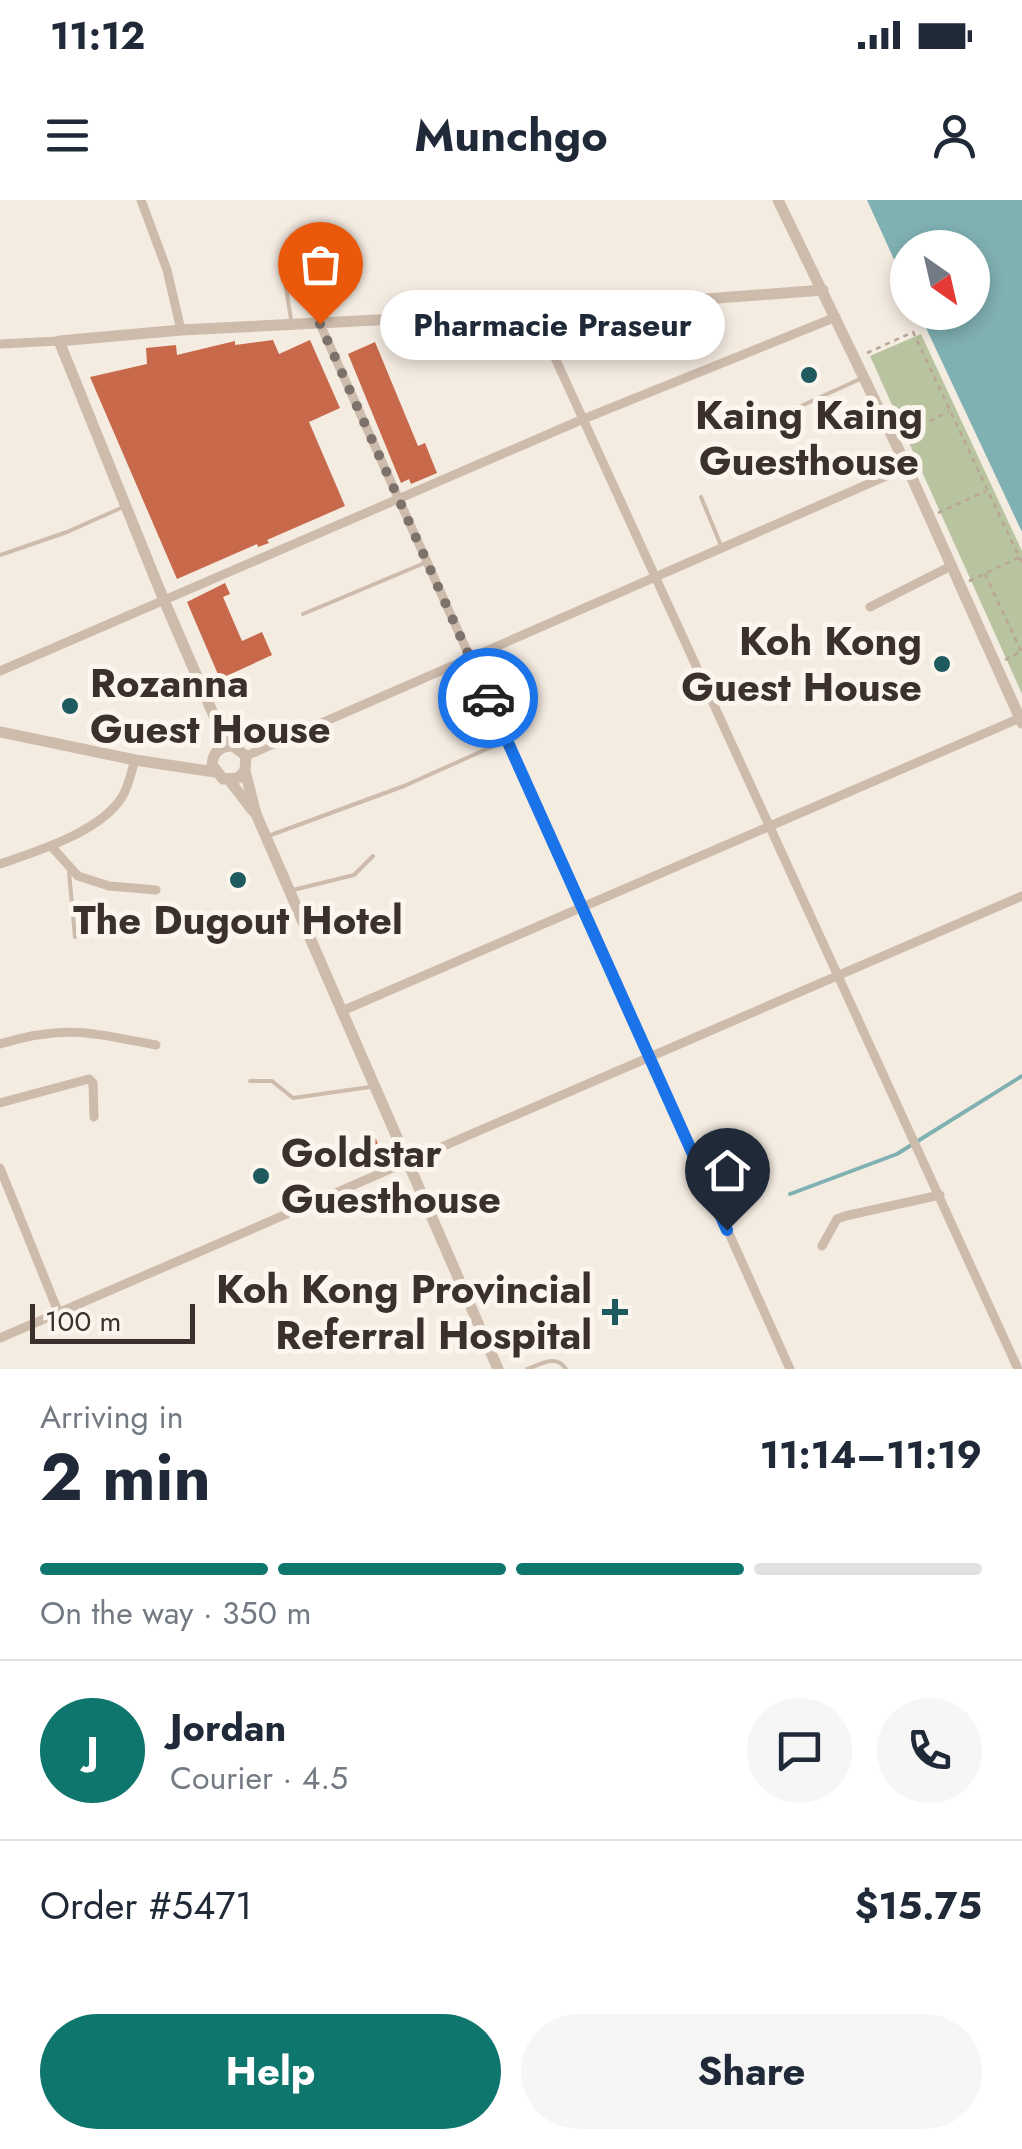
<!DOCTYPE html>
<meta charset="utf-8">
<style>
body{margin:0;font-family:Jost,sans-serif;background:#f6f6f7;color:#1f2937;height:100vh;display:flex;flex-direction:column;font-size:38px;white-space:nowrap}
*{box-sizing:border-box;margin:0}
p{font-size:32px;color:#747a83}
.icon{flex:none;width:55px;height:55px;fill:none;stroke:currentColor;stroke-width:2;stroke-linecap:round;stroke-linejoin:round}
.map{position:relative;height:1169px;overflow:hidden}
.side{display:flex;flex-direction:column;background:#fff;flex:1}
.side>*{flex:none}
.needle{width:65px;rotate:146deg}
.controls{position:absolute;left:890px;top:30px;display:grid;gap:20px}
.controls a{display:grid;place-items:center;width:100px;height:100px;border-radius:50%;background:#fff;box-shadow:0 5px 15px #0003;font-size:50px}
.scale{position:absolute;left:30px;bottom:25px;width:165px;box-sizing:border-box;padding-left:10px;border:5px solid #3b302b;border-top:0;font-size:28px;line-height:35px;white-space:nowrap;color:#3b302b;-webkit-text-stroke:8px #fbf5ee;paint-order:stroke}
.pin{position:absolute;display:grid;place-items:center;width:85px;height:85px;color:#fff;margin:-102px -42px;border-radius:50% 50% 50% 0;rotate:-45deg;box-shadow:0 0 10px #0007}
.pin .icon{rotate:45deg}
.courier{position:absolute;display:grid;place-items:center;width:100px;height:100px;margin:-50px;border:8px solid #1a73e8;border-radius:50%;background:#fff;color:#222;box-shadow:0 2px 12px #0007}
.bubble{position:absolute;height:70px;border-radius:35px;background:#fff;box-shadow:0 5px 15px #0003;font-size:32px;font-weight:700;line-height:70px;text-align:center}
.head em{font-style:normal;font-weight:700}
.head div{display:flex;flex-direction:column-reverse}
.head{display:flex;align-items:center;justify-content:space-between;height:170px;padding:0 40px}
h1{font-size:65px;font-weight:700;line-height:75px}
.bar{display:grid;grid-template-columns:repeat(4,1fr);gap:15px 10px;align-content:center;height:120px;padding:0 40px}
.bar i{height:12px;border-radius:8px;background:#e0e1e3}
.bar .on{background:#0f766e}
.bar p{grid-column:span 4}
.line{display:flex;align-items:center;gap:25px;padding:0 40px;border-top:2px solid #e0e1e3}
.line div{flex:1}
.round{display:grid;place-items:center;flex:none;width:105px;height:105px;border-radius:52px;background:#f6f6f7}
.action{display:flex;gap:20px;margin-top:auto;padding:20px 40px}
.action a{flex:1;height:115px;border-radius:60px;background:#0f766e;color:#fff;font-size:40px;font-weight:700;line-height:115px;text-align:center}
.action a+a{background:#f6f6f7;color:#1f2937}
.status{display:flex;justify-content:space-between;align-items:center;height:70px;padding:0 50px;background:#fff;direction:ltr}
.status svg{height:28px;fill:currentColor}
header{display:flex;justify-content:space-between;align-items:center;height:130px;padding:0 40px;background:#fff;font-size:45px;font-weight:700}
.map>svg:first-child{display:block}
.green{fill:#b8c4a0}
.water{fill:#7fb0b2}
.lines{fill:none;stroke-linecap:round;stroke-linejoin:round}
.stream{stroke:#7fb0b2;stroke-width:4}
.building{fill:#c8694b}
.path{stroke:#b9a596;stroke-width:2.5;stroke-dasharray:5 5;stroke-linecap:butt}
.service{stroke:#cdbbac;stroke-width:4}
.minor{stroke:#cdbbac;stroke-width:9}
.tertiary{stroke:#cdbbac;stroke-width:11}
.done{stroke:#7c716b;stroke-width:10;stroke-dasharray:0 18}
.route{stroke:#1a73e8;stroke-width:12}
.poi-dot{fill:#1f5a5e;stroke:#fbf5ee;stroke-width:4}
.labels{text-anchor:middle;stroke-width:10;stroke-linejoin:round;paint-order:stroke}
.poi-label{font-size:40px;font-weight:bold;fill:#3b302b;stroke:#fbf5ee}
</style>
<div class="status"><b>11:12</b><svg viewBox="0 0 49 12"><path d="M0 12V9h3v3zM5 12V6h3v6zM10 12V3h3v9zM15 12V0h3v12zM26 1h20v11H26zM47 4h2v5h-2z"/></svg></div>
<header><svg class="icon" aria-label="menu" viewBox="0 0 24 24"><path d="M4 6h16M4 12h16M4 18h16"/></svg>Munchgo<svg class="icon" aria-label="person" viewBox="0 0 24 24"><circle cx="12" cy="8" r="4"/><path d="M4 21q1-7 8-7t8 7"/></svg></header>
<div class="map">
<svg width="1022" height="1169" viewBox="0 0 1022 1169">
<rect width="100%" height="100%" fill="#f4ebe1"/>
<path class="green" d="M921 134 1022 351V494L870 156Z"/>
<path class="water" d="M867 0H1022V332L919 113 972 112V48H908L907 88Z"/>
<g class="lines">
<path class="stream" d="M790 994 897 954 1022 876"/>
</g>
<path class="building" d="M273 140 279 154 310 140 340 208 309 222 345 306 267 340 269 343 258 347 257 344 177 379 90 177 147 164 146 148 176 145 177 155 235 141V145Z
M375 142 418 246 425 243 437 273 411 284 409 279 401 283 348 154Z
M225 383 230 394 223 397 242 441 262 432 272 455 220 479 187 402Z
M376 939 382 955 369 961 363 945Z"/>
<g class="lines">
<path class="path" d="M867 153 913 132 1022 363
M903 235 949 211
M938 313 986 291
M985 374 1022 453
M969 381 1022 356
M1005 460 1020 452"/>
<path class="service" d="M283 70 291 119
M393 146 435 145 439 142 435 118
M791 234 784 220 788 212 860 179
M701 297 722 348
M0 355 67 332 121 308
M303 414 427 362
M271 635 404 586 507 540
M69 672 75 737
M293 690 354 675 373 656
M250 881H272L293 898 370 887
M527 1169C542 1164 556 1154 566 1169"/>
<path class="minor" d="M141 0 167 70 181 130
M534 112 1018 1169
M320 124 790 1169
M0 144 59 141
M870 407 951 366
M0 471 581 220 836 117
M246 556 907 267
M51 646 78 676 109 686 156 690
M0 664C38 651 100 632 122 597 129 586 131 572 135 560
M342 811 1020 518
M0 844C65 824 92 833 156 845
M0 903 89 879 93 883 94 917
M0 968 59 1114
M822 1046 837 1019 845 1016 940 995
M0 1138 1022 696"/>
<path class="tertiary" d="M778 0 907 267 1022 523
M0 532 135 560 215 572
M233 546 214 516 163 398 59 141 181 130 534 112 823 90
M245 571 238 578 223 579 212 565C213 552 220 546 233 546L246 556 245 571 256 614 498 1169
M229 580 253 611"/>
</g>
<g class="lines">
<path class="done" d="M320 124 488 498"/>
<path class="route" d="M488 498 727 1030"/>
</g>
<g class="poi-dot">
<circle cx="809" cy="175" r="10"/>
<circle cx="942" cy="464" r="10"/>
<circle cx="70" cy="506" r="10"/>
<circle cx="238" cy="680" r="10"/>
<circle cx="261" cy="976" r="10"/>
<path d="M610 1097h10v10h10v10h-10v10h-10v-10h-10v-10h10z"/>
</g>
<g class="labels">
<g class="poi-label">
<text x="809" y="229">Kaing Kaing<tspan x="809" dy="46">Guesthouse</tspan></text>
<text x="922" y="455" text-anchor="end">Koh Kong<tspan x="922" dy="46">Guest House</tspan></text>
<text x="90" y="497" text-anchor="start">Rozanna<tspan x="90" dy="46">Guest House</tspan></text>
<text x="238" y="734">The Dugout Hotel</text>
<text x="281" y="967" text-anchor="start">Goldstar<tspan x="281" dy="46">Guesthouse</tspan></text>
<text x="592" y="1103" text-anchor="end">Koh Kong Provincial<tspan x="592" dy="46">Referral Hospital</tspan></text>
</g>
</g>
</svg>
<div class="controls">
<a><svg class="needle" viewBox="-14 -14 28 28"><path d="M0-13l5 13h-10z" fill="#e53935"/><path d="M0 13l5-13h-10z" fill="#747a83"/></svg></a>
</div>
<div class="scale">100 m</div>
<div class="pin" style="left:320px;top:124px;background:#ea580c"><svg class="icon" aria-label="bag" viewBox="0 0 24 24"><path d="M5 8h14l-1 12H6zM9 8a3 3 0 0 1 6 0"/></svg></div>
<div class="pin" style="left:727px;top:1030px;background:#1f2937"><svg class="icon" aria-label="home" viewBox="0 0 24 24"><path d="M3 11l9-7 9 7M6 9v11h12V9"/></svg></div>
<div class="courier" style="left:488px;top:498px"><svg class="icon" aria-label="car" viewBox="0 0 24 24"><path d="M5 17H2v-5l4-1 3-4h7l3 4 3 1v5h-3M9 17h6M6 11h13"/><circle cx="7" cy="17" r="2"/><circle cx="17" cy="17" r="2"/></svg></div>
<div class="bubble" style="left:380px;top:90px;width:345px">Pharmacie Praseur</div>
</div>
<section class="side">
<div class="head"><div><h1>2 min</h1><p>Arriving in</p></div><em>11:14–11:19</em></div>
<div class="bar"><i class="on"></i><i class="on"></i><i class="on"></i><i></i><p>On the way · 350 m</p></div>
<div class="line" style="height:180px"><b class="round" style="background:#0f766e;color:#fff">J</b><div><b>Jordan</b><p>Courier · 4.5</p></div><a class="round"><svg class="icon" aria-label="chat" viewBox="0 0 24 24"><path d="M4 5h16v11H9l-5 4z"/></svg></a><a class="round"><svg class="icon" aria-label="phone" viewBox="0 0 24 24"><path d="M5 4h4l2 5-3 2q2 4 5 5l2-3 5 2v4C11 20 4 13 5 4z"/></svg></a></div>
<div class="line" style="height:130px"><div>Order #5471</div><b>$15.75</b></div>
<div class="action"><a>Help</a><a>Share</a></div>
</section>
